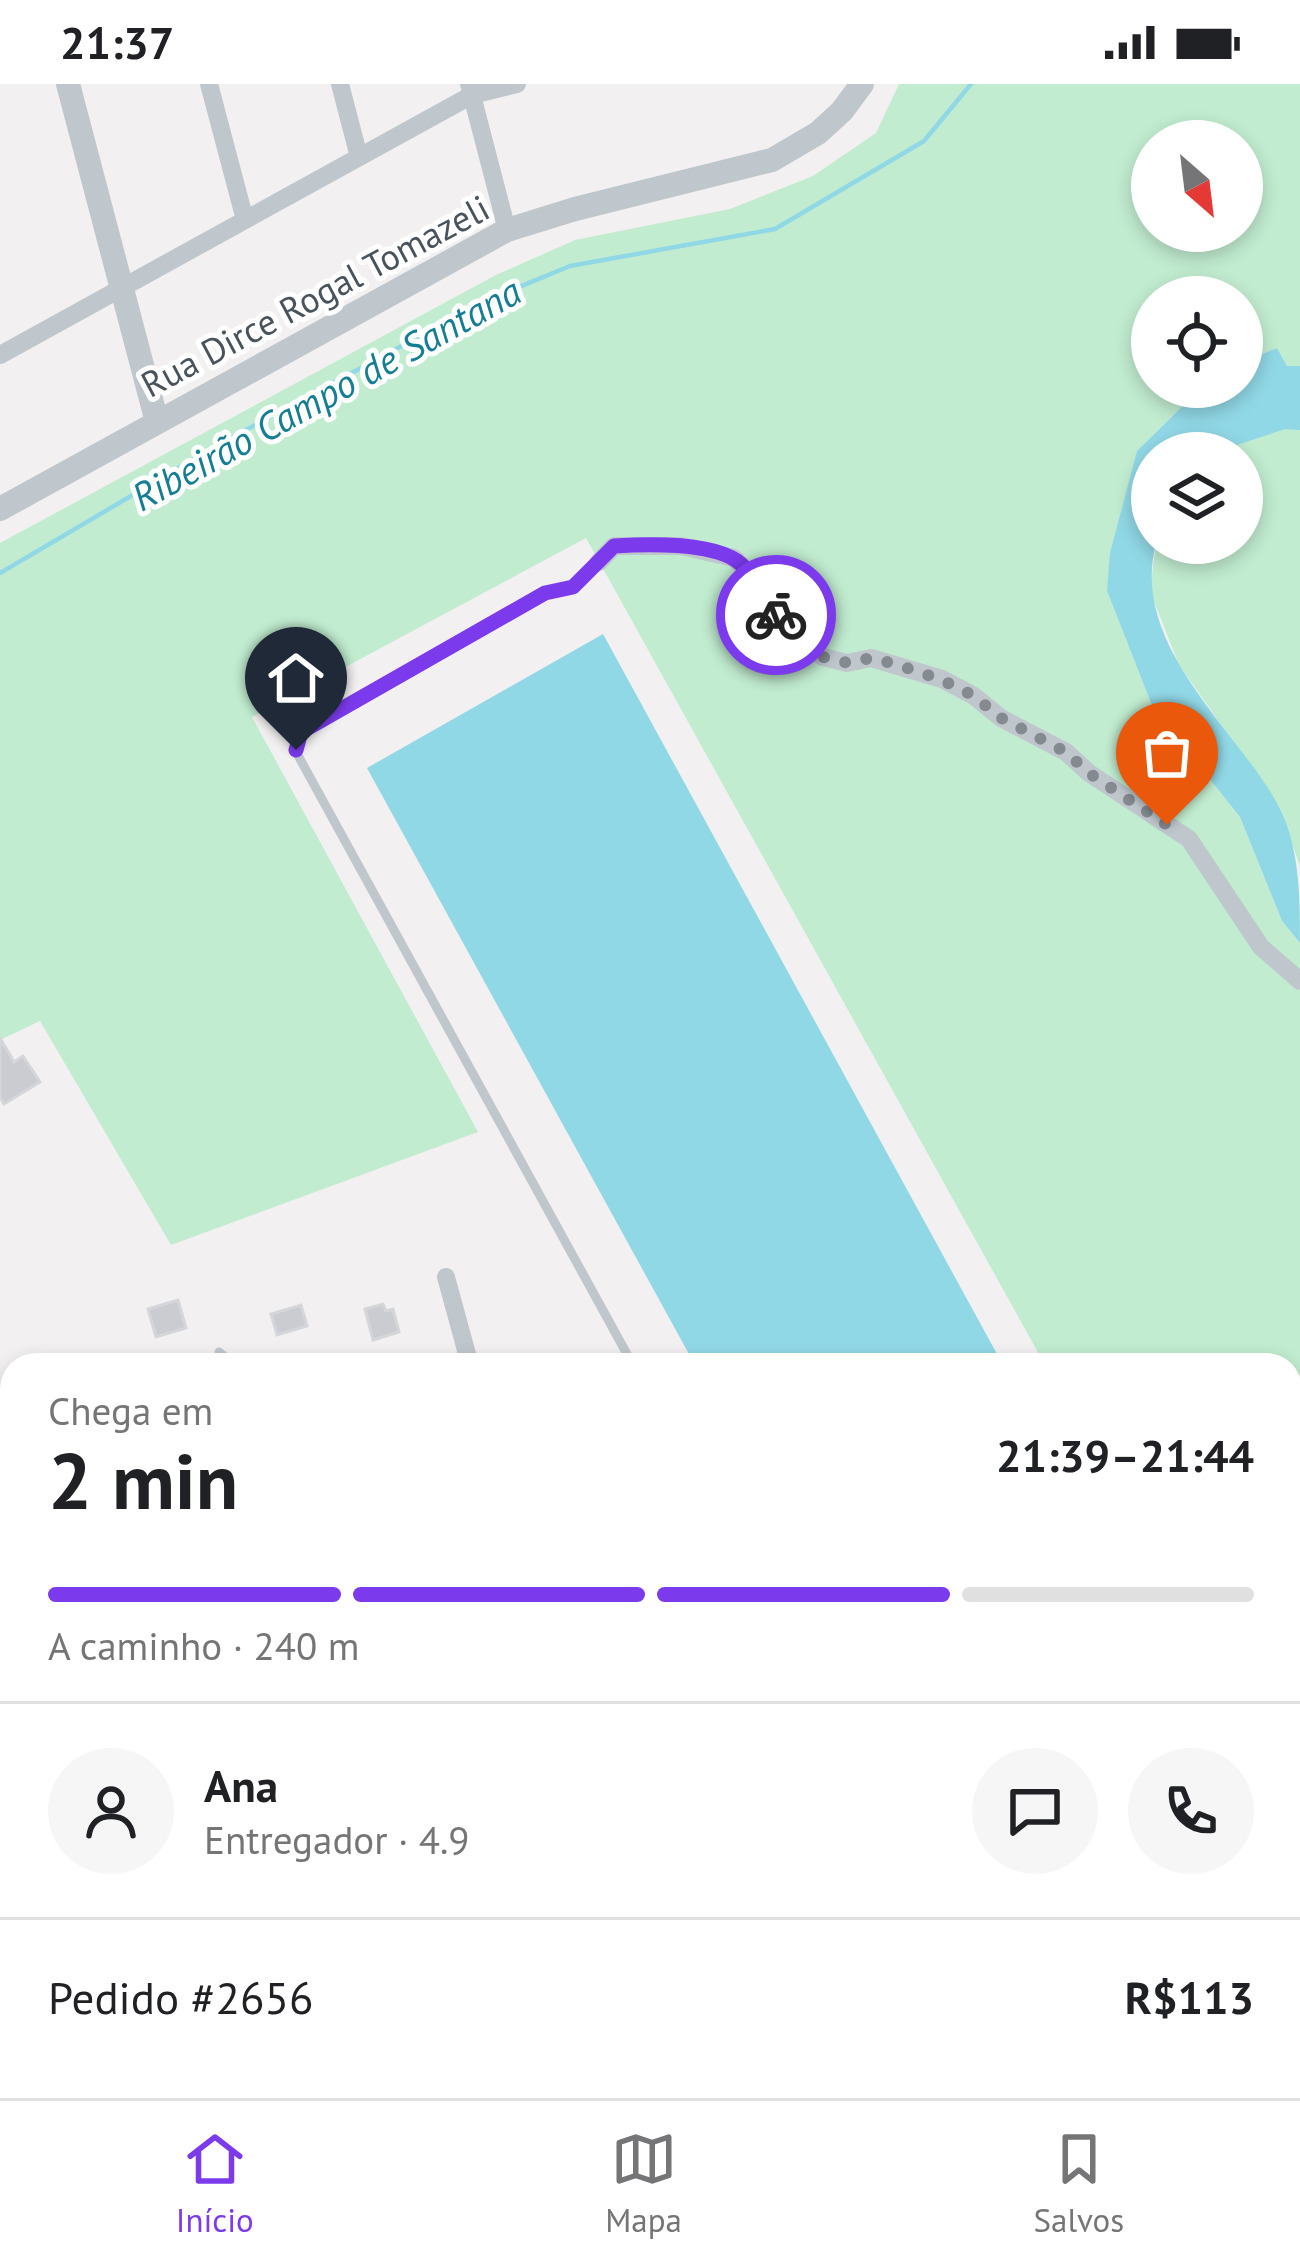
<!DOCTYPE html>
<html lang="pt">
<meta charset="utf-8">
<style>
body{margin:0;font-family:"PT Sans",sans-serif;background:#f6f6f6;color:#202124;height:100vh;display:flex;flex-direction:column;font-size:45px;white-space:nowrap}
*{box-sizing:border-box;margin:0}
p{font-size:39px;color:#757577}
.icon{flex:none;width:66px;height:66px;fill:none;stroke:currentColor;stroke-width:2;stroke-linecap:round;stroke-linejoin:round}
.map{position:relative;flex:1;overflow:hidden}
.panel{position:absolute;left:0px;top:1269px;width:1302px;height:747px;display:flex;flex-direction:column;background:#fff;border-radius:36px 36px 0 0;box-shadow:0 6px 18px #0003}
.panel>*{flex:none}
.needle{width:78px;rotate:152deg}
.buttons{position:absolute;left:1131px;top:36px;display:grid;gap:24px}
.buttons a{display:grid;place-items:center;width:132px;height:132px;border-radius:50%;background:#fff;box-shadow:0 6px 18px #0003;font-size:60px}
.pin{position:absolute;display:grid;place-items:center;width:102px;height:102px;color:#fff;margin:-123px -51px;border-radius:50% 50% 50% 0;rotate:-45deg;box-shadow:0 0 12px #0007}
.pin .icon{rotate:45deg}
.courier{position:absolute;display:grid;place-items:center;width:120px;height:120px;margin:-60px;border:9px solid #7c3aed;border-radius:50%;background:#fff;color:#222;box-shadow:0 3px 15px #0007}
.head em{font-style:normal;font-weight:700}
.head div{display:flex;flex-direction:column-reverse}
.head{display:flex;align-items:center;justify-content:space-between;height:204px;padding:0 48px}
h1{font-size:78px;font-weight:700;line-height:90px}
.bar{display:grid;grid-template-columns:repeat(4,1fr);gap:18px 12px;align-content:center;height:144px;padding:0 48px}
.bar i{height:15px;border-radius:9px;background:#e0e0e0}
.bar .active{background:#7c3aed}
.bar p{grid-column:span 4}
.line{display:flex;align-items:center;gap:30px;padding:0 48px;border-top:3px solid #e0e0e0}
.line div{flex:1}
.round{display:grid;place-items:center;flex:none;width:126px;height:126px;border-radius:63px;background:#f6f6f6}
.status{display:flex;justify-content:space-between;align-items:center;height:84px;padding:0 60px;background:#fff;direction:ltr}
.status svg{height:33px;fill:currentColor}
.dock{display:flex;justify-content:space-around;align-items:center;height:168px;border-top:3px solid #e0e0e0;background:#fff;font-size:33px;color:#757577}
.dock a{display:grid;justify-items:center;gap:6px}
.dock .active{color:#7c3aed}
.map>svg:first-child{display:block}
.green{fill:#c1ecd0;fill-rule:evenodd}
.water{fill:#91d8e6}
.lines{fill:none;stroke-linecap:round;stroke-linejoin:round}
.stream{stroke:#91d8e6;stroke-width:4.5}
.river{stroke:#91d8e6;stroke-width:30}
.building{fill:#caccd2;stroke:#d4d6da;stroke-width:3}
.service{stroke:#bfc7cd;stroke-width:9}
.minor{stroke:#bfc7cd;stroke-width:18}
.tertiary{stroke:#bfc7cd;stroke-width:24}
.done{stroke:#848a90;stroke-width:12;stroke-dasharray:0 21.6}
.route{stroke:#7c3aed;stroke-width:15}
.labels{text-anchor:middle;stroke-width:10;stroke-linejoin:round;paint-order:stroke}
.street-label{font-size:36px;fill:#49535c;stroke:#fff}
.water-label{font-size:39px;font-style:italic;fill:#167e94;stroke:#fff}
</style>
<div class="status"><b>21:37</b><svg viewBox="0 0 49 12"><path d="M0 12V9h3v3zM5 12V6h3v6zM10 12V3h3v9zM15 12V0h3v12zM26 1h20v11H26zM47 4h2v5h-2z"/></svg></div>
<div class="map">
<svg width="1300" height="2014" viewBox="0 0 1300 2014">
<rect width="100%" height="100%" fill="#f2f0f0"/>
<path class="green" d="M899 0H1300V282H1287L1277 264 1242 278V213H1152V303H1202L1137 367 1107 507 1153 624 1240 733 1282 837 1300 859V1350L1290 1356V1281H1045L586 454 252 633 478 1048 171 1161 40 937 0 956V459L496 191 575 156 730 125 813 92 876 49ZM1152 57H1242V147H1152Z
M1284 321H1300V782L1278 720 1179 581 1150 507 1156 459H1242V369H1209Z"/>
<path class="water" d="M1277 264 1287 282H1300V321H1284L1209 369H1152V459H1156C1130 559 1230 638 1276 717 1300 760 1300 811 1300 859L1282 837 1240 733 1153 624 1107 507 1110 469 1137 367 1202 303H1242V278Z
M603 550 1003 1281H695L367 684Z"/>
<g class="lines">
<path class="stream" d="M0 489 216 362 485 217 570 182 775 145 924 57 971 0"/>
<path class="river" d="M1183 369 1189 361 1283 330 1300 331"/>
</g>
<path class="building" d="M0 954 14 978 23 972 40 998 4 1020 0 1013Z
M178 1216 186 1244 156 1253 148 1225Z
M383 1220 386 1227 393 1225 399 1248 373 1256 365 1225Z
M301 1221 307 1242 277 1251 271 1230Z"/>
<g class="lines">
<path class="service" d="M599 478 573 503 545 509 301 648 295 666 633 1281
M219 1268 235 1281
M1290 1374 1300 1369
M1290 1604 1300 1598
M1290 1651 1300 1669"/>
<path class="minor" d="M209 0 245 136
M340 0 359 73
M469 0 507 146
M0 271 472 11 517 0
M599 478 614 462H681L734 474 748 488 779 536 823 573 847 579 871 574 942 595 974 612 1001 634 1066 668 1089 689 1189 755 1261 863 1300 897
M446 1193 470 1281
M7 1402V1661
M1290 1763 1300 1757
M0 1802 12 1799
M57 2004 59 2014
M296 2004 300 2014
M1127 2004 1132 2014
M1284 2004 1287 2014
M199 2014 233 2004
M439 2014 476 2004
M848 2014 870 2004"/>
<path class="tertiary" d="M68 0 157 338
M0 425 507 146 575 125 772 76 818 49 842 27 862 0"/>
</g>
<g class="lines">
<path class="done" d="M776 531 802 560 823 573 848 579 871 574 895 580 942 596 974 612 1001 634 1066 668 1089 689 1167 741"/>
<path class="route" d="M296 666 301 648 545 509 573 503 614 462C645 460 710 458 737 477 754 489 765 514 776 531"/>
</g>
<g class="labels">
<g class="street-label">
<text transform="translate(315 212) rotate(-28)" y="13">Rua Dirce Rogal Tomazeli</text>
</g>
<g class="water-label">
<text transform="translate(326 310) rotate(-29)" y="14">Ribeirão Campo de Santana</text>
</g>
</g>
</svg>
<div class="buttons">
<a><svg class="needle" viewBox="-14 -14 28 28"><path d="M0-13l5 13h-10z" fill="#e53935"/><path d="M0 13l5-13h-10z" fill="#757577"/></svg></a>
<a><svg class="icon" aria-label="locate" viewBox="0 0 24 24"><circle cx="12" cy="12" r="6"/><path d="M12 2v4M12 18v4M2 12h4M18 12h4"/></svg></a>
<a><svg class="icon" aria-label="layers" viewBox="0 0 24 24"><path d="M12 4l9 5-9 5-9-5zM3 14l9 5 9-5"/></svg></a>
</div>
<div class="pin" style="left:1167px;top:741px;background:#ea580c"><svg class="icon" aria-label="bag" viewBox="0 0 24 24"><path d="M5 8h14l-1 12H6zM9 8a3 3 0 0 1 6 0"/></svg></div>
<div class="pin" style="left:296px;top:666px;background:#1f2937"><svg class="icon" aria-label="home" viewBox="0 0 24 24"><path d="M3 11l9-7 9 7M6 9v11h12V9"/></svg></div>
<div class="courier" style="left:776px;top:531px"><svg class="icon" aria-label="bike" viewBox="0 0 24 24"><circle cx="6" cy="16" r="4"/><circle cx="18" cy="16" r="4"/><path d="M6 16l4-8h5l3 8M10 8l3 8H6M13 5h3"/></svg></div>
<section class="panel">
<div class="head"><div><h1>2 min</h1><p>Chega em</p></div><em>21:39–21:44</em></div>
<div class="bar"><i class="active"></i><i class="active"></i><i class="active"></i><i></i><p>A caminho · 240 m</p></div>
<div class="line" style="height:216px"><a class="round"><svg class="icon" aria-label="person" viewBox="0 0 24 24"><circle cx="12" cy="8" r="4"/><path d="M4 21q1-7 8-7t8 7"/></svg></a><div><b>Ana</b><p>Entregador · 4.9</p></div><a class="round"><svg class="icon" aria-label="chat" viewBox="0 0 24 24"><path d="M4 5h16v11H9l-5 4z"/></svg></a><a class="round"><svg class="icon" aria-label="phone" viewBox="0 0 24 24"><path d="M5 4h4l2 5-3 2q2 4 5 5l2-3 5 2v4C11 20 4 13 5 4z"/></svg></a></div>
<div class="line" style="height:156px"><div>Pedido #2656</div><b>R$113</b></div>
</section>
</div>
<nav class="dock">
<a class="active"><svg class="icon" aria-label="home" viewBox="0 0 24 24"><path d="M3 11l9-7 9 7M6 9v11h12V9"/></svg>Início</a>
<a><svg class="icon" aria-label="map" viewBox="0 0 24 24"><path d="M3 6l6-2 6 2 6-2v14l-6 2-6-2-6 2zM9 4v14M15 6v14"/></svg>Mapa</a>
<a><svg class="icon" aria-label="saved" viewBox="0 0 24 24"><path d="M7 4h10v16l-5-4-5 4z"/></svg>Salvos</a>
</nav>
